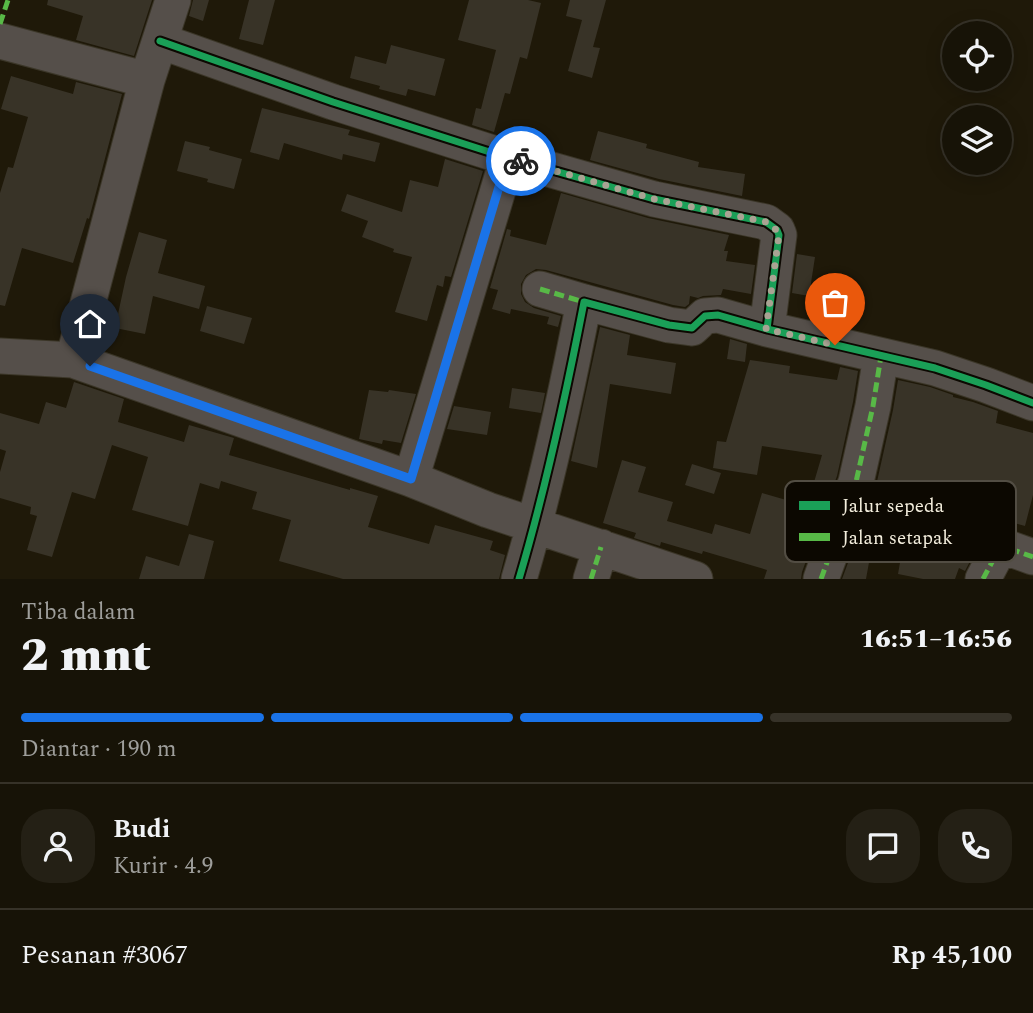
<!DOCTYPE html>
<html lang="id">
<meta charset="utf-8">
<style>
body{margin:0;font-family:Spectral,serif;background:#242015;color:#f1f3f6;height:100vh;display:flex;flex-direction:column;font-size:26px;white-space:nowrap}
*{box-sizing:border-box;margin:0}
p{font-size:23px;color:#9e9e9b}
.icon{flex:none;width:38px;height:38px;fill:none;stroke:currentColor;stroke-width:2;stroke-linecap:round;stroke-linejoin:round}
.map{position:relative;height:579px;overflow:hidden}
.panel{display:flex;flex-direction:column;background:#171307;flex:1}
.panel>*{flex:none}
.buttons{position:absolute;left:942px;top:21px;display:grid;gap:14px}
.buttons a{display:grid;place-items:center;width:70px;height:70px;border-radius:50%;background:#171307;box-shadow:0 4px 18px #0003,0 0 0 2px #363228;font-size:35px}
.pin{position:absolute;display:grid;place-items:center;width:60px;height:60px;color:#fff;margin:-72px -30px;border-radius:50% 50% 50% 0;rotate:-45deg;box-shadow:0 0 7px #0007}
.pin .icon{rotate:45deg}
.courier{position:absolute;display:grid;place-items:center;width:70px;height:70px;margin:-35px;border:5px solid #1a73e8;border-radius:50%;background:#fff;color:#222;box-shadow:0 2px 9px #0007}
.overview em{font-style:normal;font-weight:800}
.overview div{display:flex;flex-direction:column-reverse}
.overview{display:flex;align-items:center;justify-content:space-between;height:119px;padding:0 21px}
h1{font-size:46px;font-weight:800;line-height:52px}
.bar{display:grid;grid-template-columns:repeat(4,1fr);gap:10px 7px;align-content:center;height:84px;padding:0 21px}
.bar i{height:9px;border-radius:5px;background:#363228}
.bar .selected{background:#1a73e8}
.bar p{grid-column:span 4}
.line{display:flex;align-items:center;gap:18px;padding:0 21px;border-top:2px solid #363228}
.line div{flex:1}
.round{display:grid;place-items:center;flex:none;width:74px;height:74px;border-radius:28px;background:#242015}
.map>svg:first-child{display:block}
.building{fill:#383327}
.lines{fill:none;stroke-linecap:round;stroke-linejoin:round}
.minor-casing{stroke:#3b3628;stroke-width:37}
.minor{stroke:#554f4a;stroke-width:35}
.quiet{stroke:#58b947;stroke-width:5;stroke-dasharray:10 5;stroke-linecap:butt}
.cycleway-casing{stroke:#0c0801;stroke-width:11}
.cycleway{stroke:#1a9f57;stroke-width:7}
.done{stroke:#a9a393;stroke-width:7;stroke-dasharray:0 12.6}
.route{stroke:#1a73e8;stroke-width:9}
.key{fill:#0c0801;stroke:#524d43;stroke-width:2}
.key-label{font-size:19px;fill:#f4eedd}
</style>
<div class="map">
<svg width="1033" height="579" viewBox="0 0 1033 579">
<rect width="100%" height="100%" fill="#1f1909"/>
<path class="building" d="M48 0H152L134 56 76 40 83 16 47 5Z
M193 0H209L203 21 189 16Z
M249 0H275L263 45 239 39Z
M469 0H528L541 3 527 59 520 57 510 94 505 93 494 132 472 125 476 108 481 109 496 50 458 40Z
M570 0H606L593 47 600 48 592 78 568 71 582 20 566 16Z
M391 45 445 59 435 96 408 89 406 96 379 89 380 86 350 78 355 56 386 64Z
M11 76 73 94 76 82 122 94 89 219 87 218 73 263 22 248 5 306 0 305V193L8 167 13 168 28 117 1 109Z
M262 108 350 130 348 135 380 143 375 162 343 154 342 160 284 143 279 160 250 152Z
M598 131 647 144 646 148 699 162 698 167 745 174 742 196 659 179 590 160Z
M185 141 210 147 209 150 242 159 234 189 207 182 208 179 177 171Z
M445 159 483 171 451 277 445 276 443 287 437 285 427 321 395 312 412 257 393 252 394 249 362 237 368 221 341 211 347 194 402 212 410 180 438 187Z
M561 193 648 218 729 235 724 251H728L726 261 755 265 751 294 723 289 721 295 703 296 698 298 690 296 689 304 685 307 673 305 546 270 536 269 526 275 521 284V294L525 302 534 308 561 316 558 327 547 324 549 317 511 309 510 314 492 309 498 290 490 288 507 229 511 230 510 236 546 245Z
M139 232 167 240 158 273 205 286 199 309 153 296 145 334 115 328 126 277Z
M797 254 815 257 809 296 792 293Z
M207 306 252 318 244 344 200 331Z
M600 327 630 335 627 355 676 363 671 394 610 384 597 468 571 461Z
M730 339 747 344 745 362 727 359Z
M750 360 790 366 789 373 837 380 840 367 858 371 853 402 837 476 802 572 801 579H764L767 570 703 551 702 554 661 542 660 546 634 538 636 533 603 523 622 460 646 467 638 492 673 502 667 521 712 534 715 524 750 534 762 493 807 506 822 455 762 446 757 475 713 468 717 441 726 442Z
M898 380 930 387 953 395V397L973 402 998 411 996 423 1033 433V495L1025 526 997 518 992 531 987 533 981 540 965 571 959 568 955 579H923L898 574 902 551 926 556 942 506 899 497 898 505 870 503 876 486 893 410Z
M74 382 124 399 118 422 184 442 189 425 234 438 229 455 350 490V488L378 496 368 527 429 544 435 525 493 541 490 550 505 555 499 579H343L279 561 291 520 252 509 257 492 221 481 219 489 200 483 188 526 132 510 148 457 112 445 95 499 72 492 52 557 27 550 37 516 30 514 31 507 0 498V472L6 451 0 449V413L39 424 46 402 66 408Z
M512 388 545 393 541 413 509 408Z
M369 390 388 392 389 390 416 394 401 443 383 440 382 444 359 439Z
M454 406 491 412 487 435 447 429Z
M692 464 721 473 714 494 685 485Z
M189 534 214 541 204 579H139L146 556 179 566Z
M852 552 870 557 866 579H842Z"/>
<g class="lines">
<g class="minor-casing">
<path id="minor" d="M0 41 147 80
M160 41 333 102 499 155 654 199 766 222 777 230 779 235 767 329
M540 289 584 302
M0 356 73 360 411 479 488 510 695 579
M73 360 147 80 173 0
M411 479 508 157
M519 579C546 488 566 395 584 302L669 325 692 328 705 316 718 315 767 329 935 368 986 385 1033 403
M591 579 601 547
M821 579 856 482 873 406 881 356
M983 579 999 549 1008 548 1033 557"/>
</g>
<use href="#minor" class="minor"/>
<path class="quiet" d="M0 24 8 0
M540 289 584 302
M411 479 508 157
M591 579 601 547
M821 579 856 482 873 406 881 356
M983 579 999 549 1008 548 1033 557"/>
<g class="cycleway-casing">
<path id="cycleway" d="M160 41 333 102 499 155 654 199 766 222 777 230 779 235 767 329
M519 579C546 488 566 395 584 302L669 325 692 328 705 316 718 315 767 329 935 368 986 385 1033 403"/>
</g>
<use href="#cycleway" class="cycleway"/>
</g>
<g class="lines">
<path class="done" d="M521 161 654 199 766 222C772 226 776 228 779 235L766 329 835 345"/>
<path class="route" d="M90 366 411 479 508 157 521 161"/>
</g>
<rect x="785" y="481" width="231" height="81" rx="10" class="key"/>
<rect x="799" y="501" width="31" height="9" fill="#1a9f57"/>
<rect x="799" y="533" width="31" height="8" fill="#58b947"/>
<g class="key-label">
<text x="842" y="512">Jalur sepeda</text>
<text x="842" y="544">Jalan setapak</text>
</g>
</svg>
<div class="buttons">
<a><svg class="icon" aria-label="locate" viewBox="0 0 24 24"><circle cx="12" cy="12" r="6"/><path d="M12 2v4M12 18v4M2 12h4M18 12h4"/></svg></a>
<a><svg class="icon" aria-label="layers" viewBox="0 0 24 24"><path d="M12 4l9 5-9 5-9-5zM3 14l9 5 9-5"/></svg></a>
</div>
<div class="pin" style="left:835px;top:345px;background:#ea580c"><svg class="icon" aria-label="bag" viewBox="0 0 24 24"><path d="M5 8h14l-1 12H6zM9 8a3 3 0 0 1 6 0"/></svg></div>
<div class="pin" style="left:90px;top:366px;background:#1f2937"><svg class="icon" aria-label="home" viewBox="0 0 24 24"><path d="M3 11l9-7 9 7M6 9v11h12V9"/></svg></div>
<div class="courier" style="left:521px;top:161px"><svg class="icon" aria-label="bike" viewBox="0 0 24 24"><circle cx="6" cy="16" r="4"/><circle cx="18" cy="16" r="4"/><path d="M6 16l4-8h5l3 8M10 8l3 8H6M13 5h3"/></svg></div>
</div>
<section class="panel">
<div class="overview"><div><h1>2 mnt</h1><p>Tiba dalam</p></div><em>16:51–16:56</em></div>
<div class="bar"><i class="selected"></i><i class="selected"></i><i class="selected"></i><i></i><p>Diantar · 190 m</p></div>
<div class="line" style="height:126px"><a class="round"><svg class="icon" aria-label="person" viewBox="0 0 24 24"><circle cx="12" cy="8" r="4"/><path d="M4 21q1-7 8-7t8 7"/></svg></a><div><b>Budi</b><p>Kurir · 4.9</p></div><a class="round"><svg class="icon" aria-label="chat" viewBox="0 0 24 24"><path d="M4 5h16v11H9l-5 4z"/></svg></a><a class="round"><svg class="icon" aria-label="phone" viewBox="0 0 24 24"><path d="M5 4h4l2 5-3 2q2 4 5 5l2-3 5 2v4C11 20 4 13 5 4z"/></svg></a></div>
<div class="line" style="height:91px"><div>Pesanan #3067</div><b>Rp 45,100</b></div>
</section>
